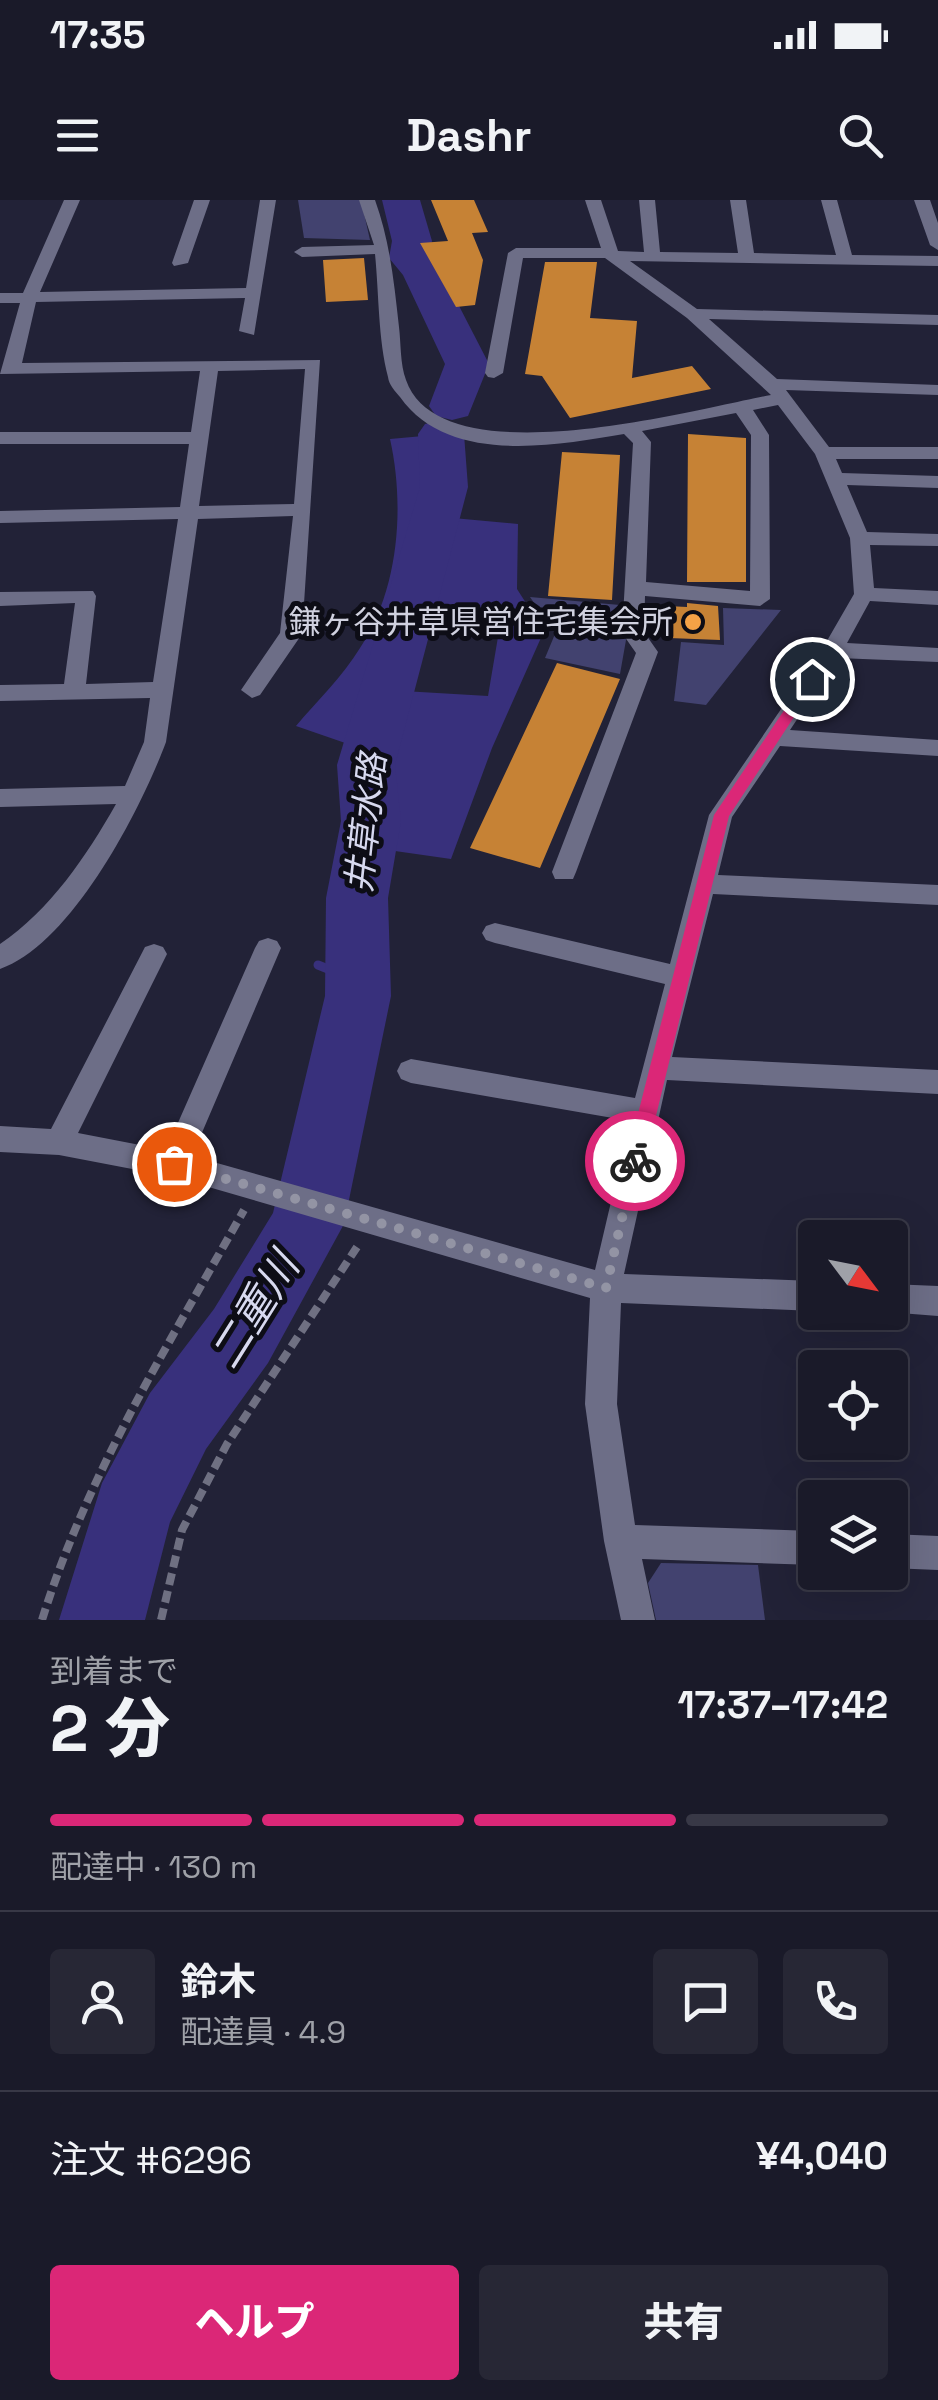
<!DOCTYPE html>
<html lang="ja">
<meta charset="utf-8">
<style>
body{margin:0;font-family:"Space Grotesk","Noto Sans JP",sans-serif;background:#272735;color:#f1f3f6;height:100vh;display:flex;flex-direction:column;font-size:38px;white-space:nowrap}
*{box-sizing:border-box;margin:0}
p{font-size:32px;color:#9fa1a8}
.icon{flex:none;width:55px;height:55px;fill:none;stroke:currentColor;stroke-width:2;stroke-linecap:round;stroke-linejoin:round}
.map{position:relative;height:1420px;overflow:hidden}
.sheet{display:flex;flex-direction:column;background:#1a1a29;flex:1}
.sheet>*{flex:none}
.needle{width:65px;rotate:122deg}
.fabs{position:absolute;left:798px;top:1020px;display:grid;gap:20px}
.fabs a{display:grid;place-items:center;width:110px;height:110px;border-radius:10px;background:#1a1a29;box-shadow:0 10px 40px #0002,0 0 0 2px #383846;font-size:50px}
.pin{position:absolute;display:grid;place-items:center;width:85px;height:85px;color:#fff;margin:-42px;border:5px solid #fff;border-radius:50%;box-shadow:0 2px 10px #0007}
.courier{position:absolute;display:grid;place-items:center;width:100px;height:100px;margin:-50px;border:8px solid #db2777;border-radius:50%;background:#fff;color:#222;box-shadow:0 2px 12px #0007}
.summary em{font-style:normal;font-weight:800}
.summary div{display:flex;flex-direction:column-reverse}
.summary{display:flex;align-items:center;justify-content:space-between;height:170px;padding:0 50px}
h1{font-size:65px;font-weight:800;line-height:75px}
.bar{display:grid;grid-template-columns:repeat(4,1fr);gap:15px 10px;align-content:center;height:120px;padding:0 50px}
.bar i{height:12px;border-radius:8px;background:#383846}
.bar .active{background:#db2777}
.bar p{grid-column:span 4}
.line{display:flex;align-items:center;gap:25px;padding:0 50px;border-top:2px solid #383846}
.line div{flex:1}
.round{display:grid;place-items:center;flex:none;width:105px;height:105px;border-radius:10px;background:#272735}
.action{display:flex;gap:20px;margin-top:auto;padding:20px 50px}
.action a{flex:1;height:115px;border-radius:10px;background:#db2777;color:#fff;font-size:40px;font-weight:800;line-height:115px;text-align:center}
.action a+a{background:#272735;color:#f1f3f6}
.status{display:flex;justify-content:space-between;align-items:center;height:70px;padding:0 50px;background:#1a1a29;direction:ltr}
.status svg{height:28px;fill:currentColor}
header{display:flex;justify-content:space-between;align-items:center;height:130px;padding:0 50px;background:#1a1a29;font-size:45px;font-weight:800}
.map>svg:first-child{display:block}
.green{fill:#42426f}
.water{fill:#38307c}
.lines{fill:none;stroke-linecap:round;stroke-linejoin:round}
.stream{stroke:#38307c;stroke-width:9}
.river{fill:#38307c;fill-rule:evenodd}
.building{fill:#c68235}
.path{stroke:#6f7082;stroke-width:8;stroke-dasharray:12 6;stroke-linecap:butt}
.minor{fill:#6d6e87;fill-rule:evenodd}
.route{fill:#db2777}
.done{stroke:#9394a4;stroke-width:10;stroke-dasharray:0 18}
.poi-dot{fill:#f5a246;stroke:#0d0d16;stroke-width:4}
.labels{text-anchor:middle;stroke-width:10;stroke-linejoin:round;paint-order:stroke}
.poi-label{font-size:32px;fill:#d0d1df;stroke:#0d0d16;text-anchor:end}
.water-label{font-size:35px;font-style:italic;fill:#d7d9ef;stroke:#0d0d16}
.near-water-label{font-size:42px;font-style:italic;fill:#d7d9ef;stroke:#0d0d16}
</style>
<div class="status"><b>17:35</b><svg viewBox="0 0 49 12"><path d="M0 12V9h3v3zM5 12V6h3v6zM10 12V3h3v9zM15 12V0h3v12zM26 1h20v11H26zM47 4h2v5h-2z"/></svg></div>
<header><svg class="icon" aria-label="menu" viewBox="0 0 24 24"><path d="M4 6h16M4 12h16M4 18h16"/></svg>Dashr<svg class="icon" aria-label="search" viewBox="0 0 24 24"><circle cx="10" cy="10" r="6"/><path d="M15 15l6 6"/></svg></header>
<div class="map">
<svg width="938" height="1420" viewBox="0 0 938 1420">
<rect width="100%" height="100%" fill="#222237"/>
<path class="green" d="M298 0H361L370 40 304 38Z
M530 397 620 405 626 440 620 474 545 458 555 434Z
M723 408 781 410 706 505 674 501 681 442 724 445Z
M661 1363 758 1365 765 1420H656L648 1383Z"/>
<path class="water" d="M423 236 426 292 351 545 296 526C317 501 343 476 360 448 399 389 405 306 390 239Z
M453 318 518 324 517 389 544 431 492 548 451 659 388 650 393 618 388 569 403 491 488 496 499 431 421 424Z"/>
<g class="lines">
<path class="stream" d="M318 765 358 781"/>
<path class="river" d="M382 0H420L432 41 429 56 441 71 489 164 468 216 452 220 436 216 429 206 445 164 403 75 389 58 392 41Z
M441 220 457 224 464 234 468 287 395 565 401 621 388 698 391 796 344 1024 268 1163 206 1249 170 1322 145 1420H59L102 1283 150 1193 214 1109 273 1013 325 796 326 698 341 621 337 565 420 287 418 234 425 224Z"/>
</g>
<path class="building" d="M431 0H474L488 32 472 33 483 60 475 105 456 107 420 43 448 41Z
M364 58 368 100 326 102 323 60Z
M545 62H597L590 118 637 121 632 178 692 166 711 189 570 218 542 176 525 174Z
M688 234 746 238V382H687Z
M562 252 620 255 612 400 548 396Z
M687 403 718 406 720 440 669 438 667 406 687 407Z
M557 463 620 479 540 668 470 648Z"/>
<g class="lines">
<path class="path" d="M42 1420C88 1272 169 1144 244 1010
M161 1420 182 1330 227 1244 357 1047"/>
<path class="minor" d="M64 0H80L40 92 246 88 260 0H276L254 135 239 131 245 98 36 102 22 163 320 160 302 434 260 495 252 498 241 490 280 433 293 316 198 319 166 542C141 609 72 744 0 769V744C50 710 86 657 116 604L0 607V589L125 586 144 542 150 498 0 501V485L64 484 75 403 0 406V392L93 391 96 396 86 484 153 482 178 319 0 323V311L180 307 189 244H0V232H191L200 171 0 174 20 103H0V93H23ZM305 169 294 304 199 306 218 171Z
M194 0H210L188 63 174 66 172 63Z
M359 0H375C390 42 394 82 399 127 401 143 400 164 406 180 441 280 696 209 771 195L687 118 605 58H523L503 173 494 178 488 177 485 173 508 53 516 48H601L585 0H601L618 51 644 52 639 0H655L660 52 738 53 730 0H746L754 53 836 55 821 0H837L852 55 938 56V66L630 61 697 109 938 115V125L709 119 777 179 938 185V195L786 190 829 247H938V259H836L842 273 938 276V288L847 285 867 332 938 334V346L870 345 874 388 938 391V405L870 401 847 443 938 448V462L838 458 790 530 938 540V556L780 546 732 617 718 675 938 685V705L713 694 672 857 938 870V894L667 880 624 1074 815 1081V1111L621 1103 617 1204 635 1325 815 1331V1365L642 1359 655 1420H621L604 1341 585 1204 590 1098 174 977 59 955 0 952V926L51 929 145 747 154 744 163 747 167 754 78 933 166 950 255 748 259 741 268 738 277 741 281 748 192 956 595 1070 630 921 411 883 401 879 397 871 401 863 411 859 635 898 665 784 495 743 486 740 482 733 486 726 495 723 670 764 709 615 824 446 854 394 850 338 815 254 778 205 753 210 769 235 770 399 760 406 645 396 644 432 658 452 576 672 573 679H555L552 672 636 453 622 433 633 243 624 234C553 246 448 265 400 197 395 191 389 185 388 177 378 139 379 94 375 54L302 57 294 52 302 47 374 45ZM736 213 751 235 750 391 646 382 651 242 642 231Z
M914 0H930L938 23V50L930 45Z
M890 1084 938 1086V1116L887 1112Z
M890 1334 938 1336V1370L890 1368Z"/>
</g>
<path class="route" d="M812 474 819 479 729 616 645 961 635 969 626 961 714 615 807 476Z"/>
<g class="lines">
<path class="done" d="M174 964 606 1088 635 961"/>
</g>
<circle class="poi-dot" cx="693" cy="422" r="10"/>
<g class="labels">
<g class="poi-label">
<text x="673" y="433">鎌ヶ谷井草県営住宅集会所</text>
</g>
<g class="water-label">
<text transform="translate(366 623) rotate(-84)" y="12">井草水路</text>
</g>
<g class="near-water-label">
<text transform="translate(254 1110) rotate(-58)" y="15">二重川</text>
</g>
</g>
</svg>
<div class="fabs">
<a><svg class="needle" viewBox="-14 -14 28 28"><path d="M0-13l5 13h-10z" fill="#e53935"/><path d="M0 13l5-13h-10z" fill="#9fa1a8"/></svg></a>
<a><svg class="icon" aria-label="locate" viewBox="0 0 24 24"><circle cx="12" cy="12" r="6"/><path d="M12 2v4M12 18v4M2 12h4M18 12h4"/></svg></a>
<a><svg class="icon" aria-label="layers" viewBox="0 0 24 24"><path d="M12 4l9 5-9 5-9-5zM3 14l9 5 9-5"/></svg></a>
</div>
<div class="pin" style="left:174px;top:964px;background:#ea580c"><svg class="icon" aria-label="bag" viewBox="0 0 24 24"><path d="M5 8h14l-1 12H6zM9 8a3 3 0 0 1 6 0"/></svg></div>
<div class="pin" style="left:812px;top:479px;background:#1f2937"><svg class="icon" aria-label="home" viewBox="0 0 24 24"><path d="M3 11l9-7 9 7M6 9v11h12V9"/></svg></div>
<div class="courier" style="left:635px;top:961px"><svg class="icon" aria-label="bike" viewBox="0 0 24 24"><circle cx="6" cy="16" r="4"/><circle cx="18" cy="16" r="4"/><path d="M6 16l4-8h5l3 8M10 8l3 8H6M13 5h3"/></svg></div>
</div>
<section class="sheet">
<div class="summary"><div><h1>2 分</h1><p>到着まで</p></div><em>17:37–17:42</em></div>
<div class="bar"><i class="active"></i><i class="active"></i><i class="active"></i><i></i><p>配達中 · 130 m</p></div>
<div class="line" style="height:180px"><a class="round"><svg class="icon" aria-label="person" viewBox="0 0 24 24"><circle cx="12" cy="8" r="4"/><path d="M4 21q1-7 8-7t8 7"/></svg></a><div><b>鈴木</b><p>配達員 · 4.9</p></div><a class="round"><svg class="icon" aria-label="chat" viewBox="0 0 24 24"><path d="M4 5h16v11H9l-5 4z"/></svg></a><a class="round"><svg class="icon" aria-label="phone" viewBox="0 0 24 24"><path d="M5 4h4l2 5-3 2q2 4 5 5l2-3 5 2v4C11 20 4 13 5 4z"/></svg></a></div>
<div class="line" style="height:130px"><div>注文 #6296</div><b>¥4,040</b></div>
<div class="action"><a>ヘルプ</a><a>共有</a></div>
</section>
